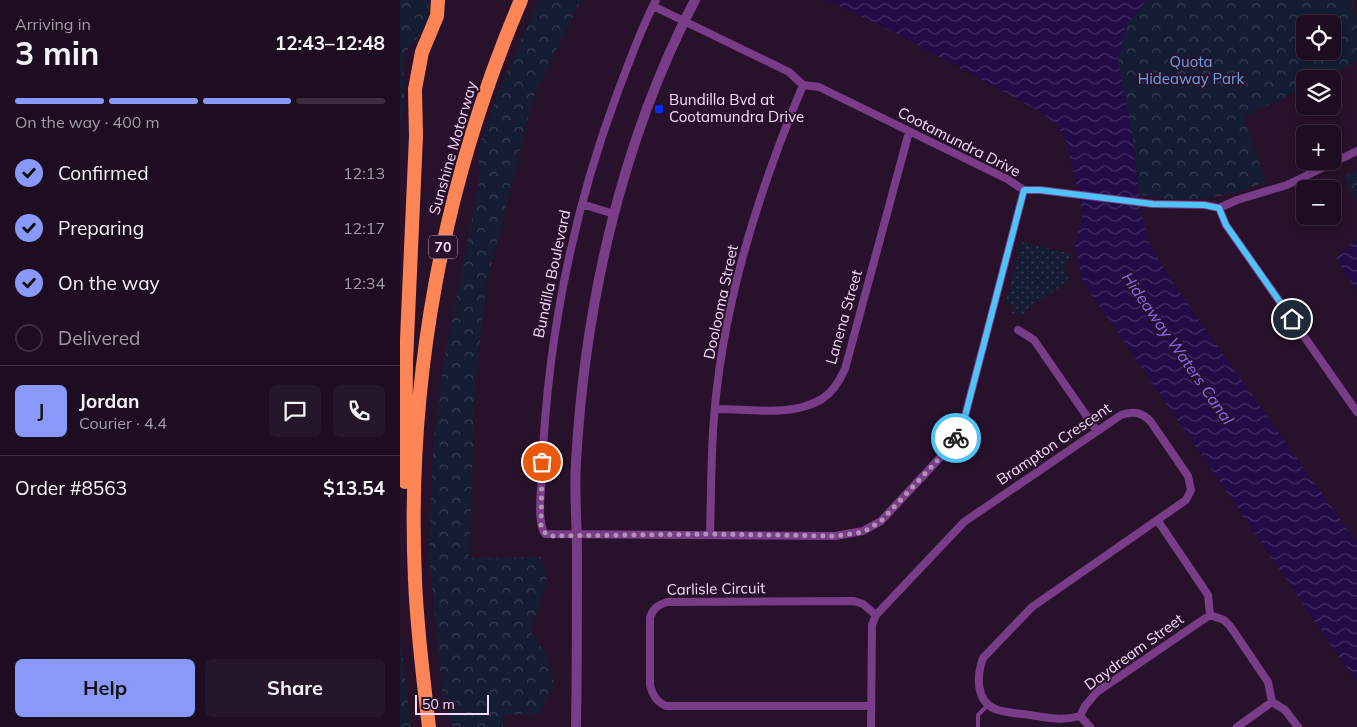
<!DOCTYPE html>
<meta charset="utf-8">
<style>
body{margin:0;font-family:Mulish,sans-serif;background:#261629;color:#f1f3f6;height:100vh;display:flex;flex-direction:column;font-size:19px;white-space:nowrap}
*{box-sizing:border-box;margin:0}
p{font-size:16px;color:#a19ca5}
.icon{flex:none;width:28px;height:28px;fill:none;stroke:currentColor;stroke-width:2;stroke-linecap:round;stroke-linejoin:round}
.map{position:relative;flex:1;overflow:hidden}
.details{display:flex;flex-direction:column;background:#1e0d20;width:400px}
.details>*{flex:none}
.tools{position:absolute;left:896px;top:15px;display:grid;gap:10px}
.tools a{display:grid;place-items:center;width:45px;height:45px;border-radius:8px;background:#1e0d20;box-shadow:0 2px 8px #0003,0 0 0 1px #3c2d3e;font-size:25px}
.scale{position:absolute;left:15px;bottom:12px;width:74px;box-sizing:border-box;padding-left:5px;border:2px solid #fadaff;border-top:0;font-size:14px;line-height:18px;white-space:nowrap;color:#fadaff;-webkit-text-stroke:4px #28112a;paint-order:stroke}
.pin{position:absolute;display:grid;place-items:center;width:42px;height:42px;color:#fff;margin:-21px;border:2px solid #fff;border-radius:50%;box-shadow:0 1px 5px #0007}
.courier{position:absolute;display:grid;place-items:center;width:50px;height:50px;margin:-25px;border:4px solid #4fc3f7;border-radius:50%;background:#fff;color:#222;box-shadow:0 1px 6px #0007}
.overview em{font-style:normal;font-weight:700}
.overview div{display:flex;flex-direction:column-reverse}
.overview{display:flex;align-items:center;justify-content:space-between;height:85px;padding:0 15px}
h1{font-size:32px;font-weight:700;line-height:38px}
.bar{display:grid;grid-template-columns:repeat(4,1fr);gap:8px 5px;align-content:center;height:60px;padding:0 15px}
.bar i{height:6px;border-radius:4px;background:#3c2d3e}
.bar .current{background:#8899f9}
.bar p{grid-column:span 4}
.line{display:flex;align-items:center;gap:12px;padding:0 15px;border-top:1px solid #3c2d3e}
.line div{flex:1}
.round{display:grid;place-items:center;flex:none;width:52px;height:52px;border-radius:8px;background:#261629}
ol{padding:0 15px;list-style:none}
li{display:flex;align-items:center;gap:15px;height:55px}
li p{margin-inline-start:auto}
li .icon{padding:5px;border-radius:50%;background:#8899f9;color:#111;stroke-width:4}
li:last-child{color:#a19ca5}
li i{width:28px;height:28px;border:2px solid #3c2d3e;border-radius:50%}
.primary-button{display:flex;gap:10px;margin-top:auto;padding:10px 15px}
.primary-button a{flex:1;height:58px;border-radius:8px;background:#8899f9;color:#111;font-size:20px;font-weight:700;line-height:58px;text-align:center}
.primary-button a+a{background:#261629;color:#f1f3f6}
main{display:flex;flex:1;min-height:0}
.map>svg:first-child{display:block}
.grass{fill:url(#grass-dots)}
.forest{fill:url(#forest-crowns);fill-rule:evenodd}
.water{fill:url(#water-waves)}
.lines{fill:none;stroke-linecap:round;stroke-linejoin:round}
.service{stroke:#793c88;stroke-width:4}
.minor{stroke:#793c88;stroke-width:8}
.tertiary{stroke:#793c88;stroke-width:10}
.motorway{stroke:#fe8556;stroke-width:14}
.done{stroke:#b094b4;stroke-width:5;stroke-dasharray:0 9}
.route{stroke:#4fc3f7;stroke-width:6}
.poi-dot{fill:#072afd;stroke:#28112a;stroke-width:2}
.labels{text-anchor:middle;stroke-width:4;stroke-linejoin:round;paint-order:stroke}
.shield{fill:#28112a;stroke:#bb9ebf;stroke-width:1}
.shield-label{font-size:14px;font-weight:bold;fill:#fadaff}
.park-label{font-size:15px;fill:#65a1e0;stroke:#28112a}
.poi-label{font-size:15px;fill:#fadaff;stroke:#28112a;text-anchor:start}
.street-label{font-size:15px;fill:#fadaff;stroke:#28112a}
.water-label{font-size:16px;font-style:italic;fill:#8a69fe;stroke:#28112a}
</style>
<main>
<section class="details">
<div class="overview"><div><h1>3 min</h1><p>Arriving in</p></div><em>12:43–12:48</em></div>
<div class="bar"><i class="current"></i><i class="current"></i><i class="current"></i><i></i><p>On the way · 400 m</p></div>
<ol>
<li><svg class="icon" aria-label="check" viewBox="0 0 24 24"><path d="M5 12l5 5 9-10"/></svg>Confirmed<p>12:13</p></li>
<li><svg class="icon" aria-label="check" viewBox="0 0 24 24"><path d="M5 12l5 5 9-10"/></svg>Preparing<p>12:17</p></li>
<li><svg class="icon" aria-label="check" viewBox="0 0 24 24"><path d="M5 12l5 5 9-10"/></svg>On the way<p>12:34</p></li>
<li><i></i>Delivered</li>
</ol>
<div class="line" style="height:90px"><b class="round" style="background:#8899f9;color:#111">J</b><div><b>Jordan</b><p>Courier · 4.4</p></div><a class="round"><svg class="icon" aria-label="chat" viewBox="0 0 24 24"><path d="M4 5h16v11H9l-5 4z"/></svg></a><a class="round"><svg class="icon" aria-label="phone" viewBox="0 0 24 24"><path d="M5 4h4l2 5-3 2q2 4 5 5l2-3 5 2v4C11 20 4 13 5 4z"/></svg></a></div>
<div class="line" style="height:65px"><div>Order #8563</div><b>$13.54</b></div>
<div class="primary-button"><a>Help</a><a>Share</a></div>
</section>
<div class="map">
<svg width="957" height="727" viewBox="0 0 957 727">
<defs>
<pattern id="grass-dots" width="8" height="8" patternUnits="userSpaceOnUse" patternTransform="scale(1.25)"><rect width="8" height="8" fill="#141d34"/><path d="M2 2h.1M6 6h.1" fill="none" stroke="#373d52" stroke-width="1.8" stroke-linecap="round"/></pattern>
<pattern id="forest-crowns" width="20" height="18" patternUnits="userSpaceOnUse" patternTransform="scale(1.25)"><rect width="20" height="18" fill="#141d34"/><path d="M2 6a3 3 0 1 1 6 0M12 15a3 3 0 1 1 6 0" fill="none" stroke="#373d52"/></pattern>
<pattern id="water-waves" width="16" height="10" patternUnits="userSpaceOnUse" patternTransform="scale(1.25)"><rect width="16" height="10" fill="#230b48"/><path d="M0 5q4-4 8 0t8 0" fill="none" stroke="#442e63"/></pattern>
</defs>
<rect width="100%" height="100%" fill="#28112a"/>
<path class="grass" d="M622 242 672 254 664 268 669 281 626 310 623 315 612 313 615 305 606 302Z"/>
<path class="forest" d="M0 0H27C37 34 12 33 4 58 1 67 4 73 5 81 5 90 2 124 0 132Z
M139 0H181L133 98 86 287 75 388 69 558 141 557 147 581 130 631 144 651 154 682 139 714 103 715V727H53L43 700 29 556 33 447 43 364 79 183V146L99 90Z
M747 0H954L952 8 957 18V62L922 79H905V87L843 117 866 181C826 200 783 203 740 195L732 133 718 61 727 24ZM905 24H932V51H905Z
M957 171V204L944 177Z
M0 633 11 727H0Z"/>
<path class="water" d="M427 0H747L727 24 718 61 732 133 741 213 749 243 775 286 957 543V683L683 282 675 245 683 214 666 141 657 124 639 111 499 35Z
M957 240V292L936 257Z"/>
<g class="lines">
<path class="service" d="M578 727V715L588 705"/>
<path class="minor" d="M256 0C240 30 229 63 217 94 172 215 147 342 142 471 142 487 136 521 145 534L435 536 463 531 481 521 550 447 564 420 624 190
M253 6 389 72 403 85 419 87 607 179 624 190H640L753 204 805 205 819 208 837 200 887 185 957 151
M182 204 214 214
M819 208 826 225 957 412
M618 330 634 340 697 431
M316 409C349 409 393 417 422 399 433 392 440 380 445 369L509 132
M758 521 808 595 810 615 824 620 830 626 868 682 872 702 885 710 898 727
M310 534C311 500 311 466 313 432 320 312 357 195 403 85
M471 706H266C256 701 253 696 250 685V618C253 608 258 605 267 602L454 601 463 604 476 615
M680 716 685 706 697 692 810 615
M680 716 690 727
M471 727 472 625 476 615 564 522 721 415C734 411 742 412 751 422L788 476 791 490 786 500 632 607 583 658C577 675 575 700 595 709 605 713 619 713 630 715 648 718 663 721 680 716
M837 727 872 702"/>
<path class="tertiary" d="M176 727C177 669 177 611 177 553 177 523 174 493 176 462 185 304 221 142 295 0"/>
<path class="motorway" d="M5 482 6 362 16 136 15 89 22 52 37 16 38 0
M29 727C23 678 17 629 15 580 6 381 43 183 121 0"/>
</g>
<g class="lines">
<path class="done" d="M142 462 141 525 143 531 149 536 310 534 435 536 463 532 481 521 550 447 556 438"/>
<path class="route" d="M556 438 564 420 624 190H640L753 204 804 205 819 208 826 225 892 319"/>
</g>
<rect class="poi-dot" x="254" y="104" width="10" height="10" rx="2.5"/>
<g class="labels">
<rect class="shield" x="29" y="235.5" width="28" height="23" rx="4"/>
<g class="shield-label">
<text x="43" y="252">70</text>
</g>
<g class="park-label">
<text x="791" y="67">Quota<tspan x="791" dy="17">Hideaway Park</tspan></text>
</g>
<g class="poi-label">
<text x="269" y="105">Bundilla Bvd at<tspan x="269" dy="17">Cootamundra Drive</tspan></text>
</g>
<g class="street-label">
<text transform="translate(559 142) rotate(27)" y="5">Cootamundra Drive</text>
<text transform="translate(53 148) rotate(-74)" y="5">Sunshine Motorway</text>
<text transform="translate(152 274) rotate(-78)" y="5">Bundilla Boulevard</text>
<text transform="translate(321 302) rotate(-78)" y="5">Doolooma Street</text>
<text transform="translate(444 317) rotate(-74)" y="5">Lanena Street</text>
<text transform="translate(654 444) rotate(-34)" y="5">Brampton Crescent</text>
<text transform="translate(316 589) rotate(-1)" y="5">Carlisle Circuit</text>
<text transform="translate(734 652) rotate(-36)" y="5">Daydream Street</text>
</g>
<g class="water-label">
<text transform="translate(778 348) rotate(55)" y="6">Hideaway Waters Canal</text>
</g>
</g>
</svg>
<div class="tools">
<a><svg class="icon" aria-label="locate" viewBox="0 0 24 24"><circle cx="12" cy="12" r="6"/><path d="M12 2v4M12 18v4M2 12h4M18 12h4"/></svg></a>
<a><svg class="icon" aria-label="layers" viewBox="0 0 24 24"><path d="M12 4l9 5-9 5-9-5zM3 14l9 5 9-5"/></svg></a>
<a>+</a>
<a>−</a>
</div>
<div class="scale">50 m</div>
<div class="pin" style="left:142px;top:462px;background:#ea580c"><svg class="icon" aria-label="bag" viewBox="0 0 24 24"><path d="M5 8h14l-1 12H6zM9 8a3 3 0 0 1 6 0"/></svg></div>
<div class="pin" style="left:892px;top:319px;background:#1f2937"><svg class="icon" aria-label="home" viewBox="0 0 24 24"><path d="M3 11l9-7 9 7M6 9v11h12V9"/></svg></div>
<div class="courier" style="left:556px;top:438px"><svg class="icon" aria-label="bike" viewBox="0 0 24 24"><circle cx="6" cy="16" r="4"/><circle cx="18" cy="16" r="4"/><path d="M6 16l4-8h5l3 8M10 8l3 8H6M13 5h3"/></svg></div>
</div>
</main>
